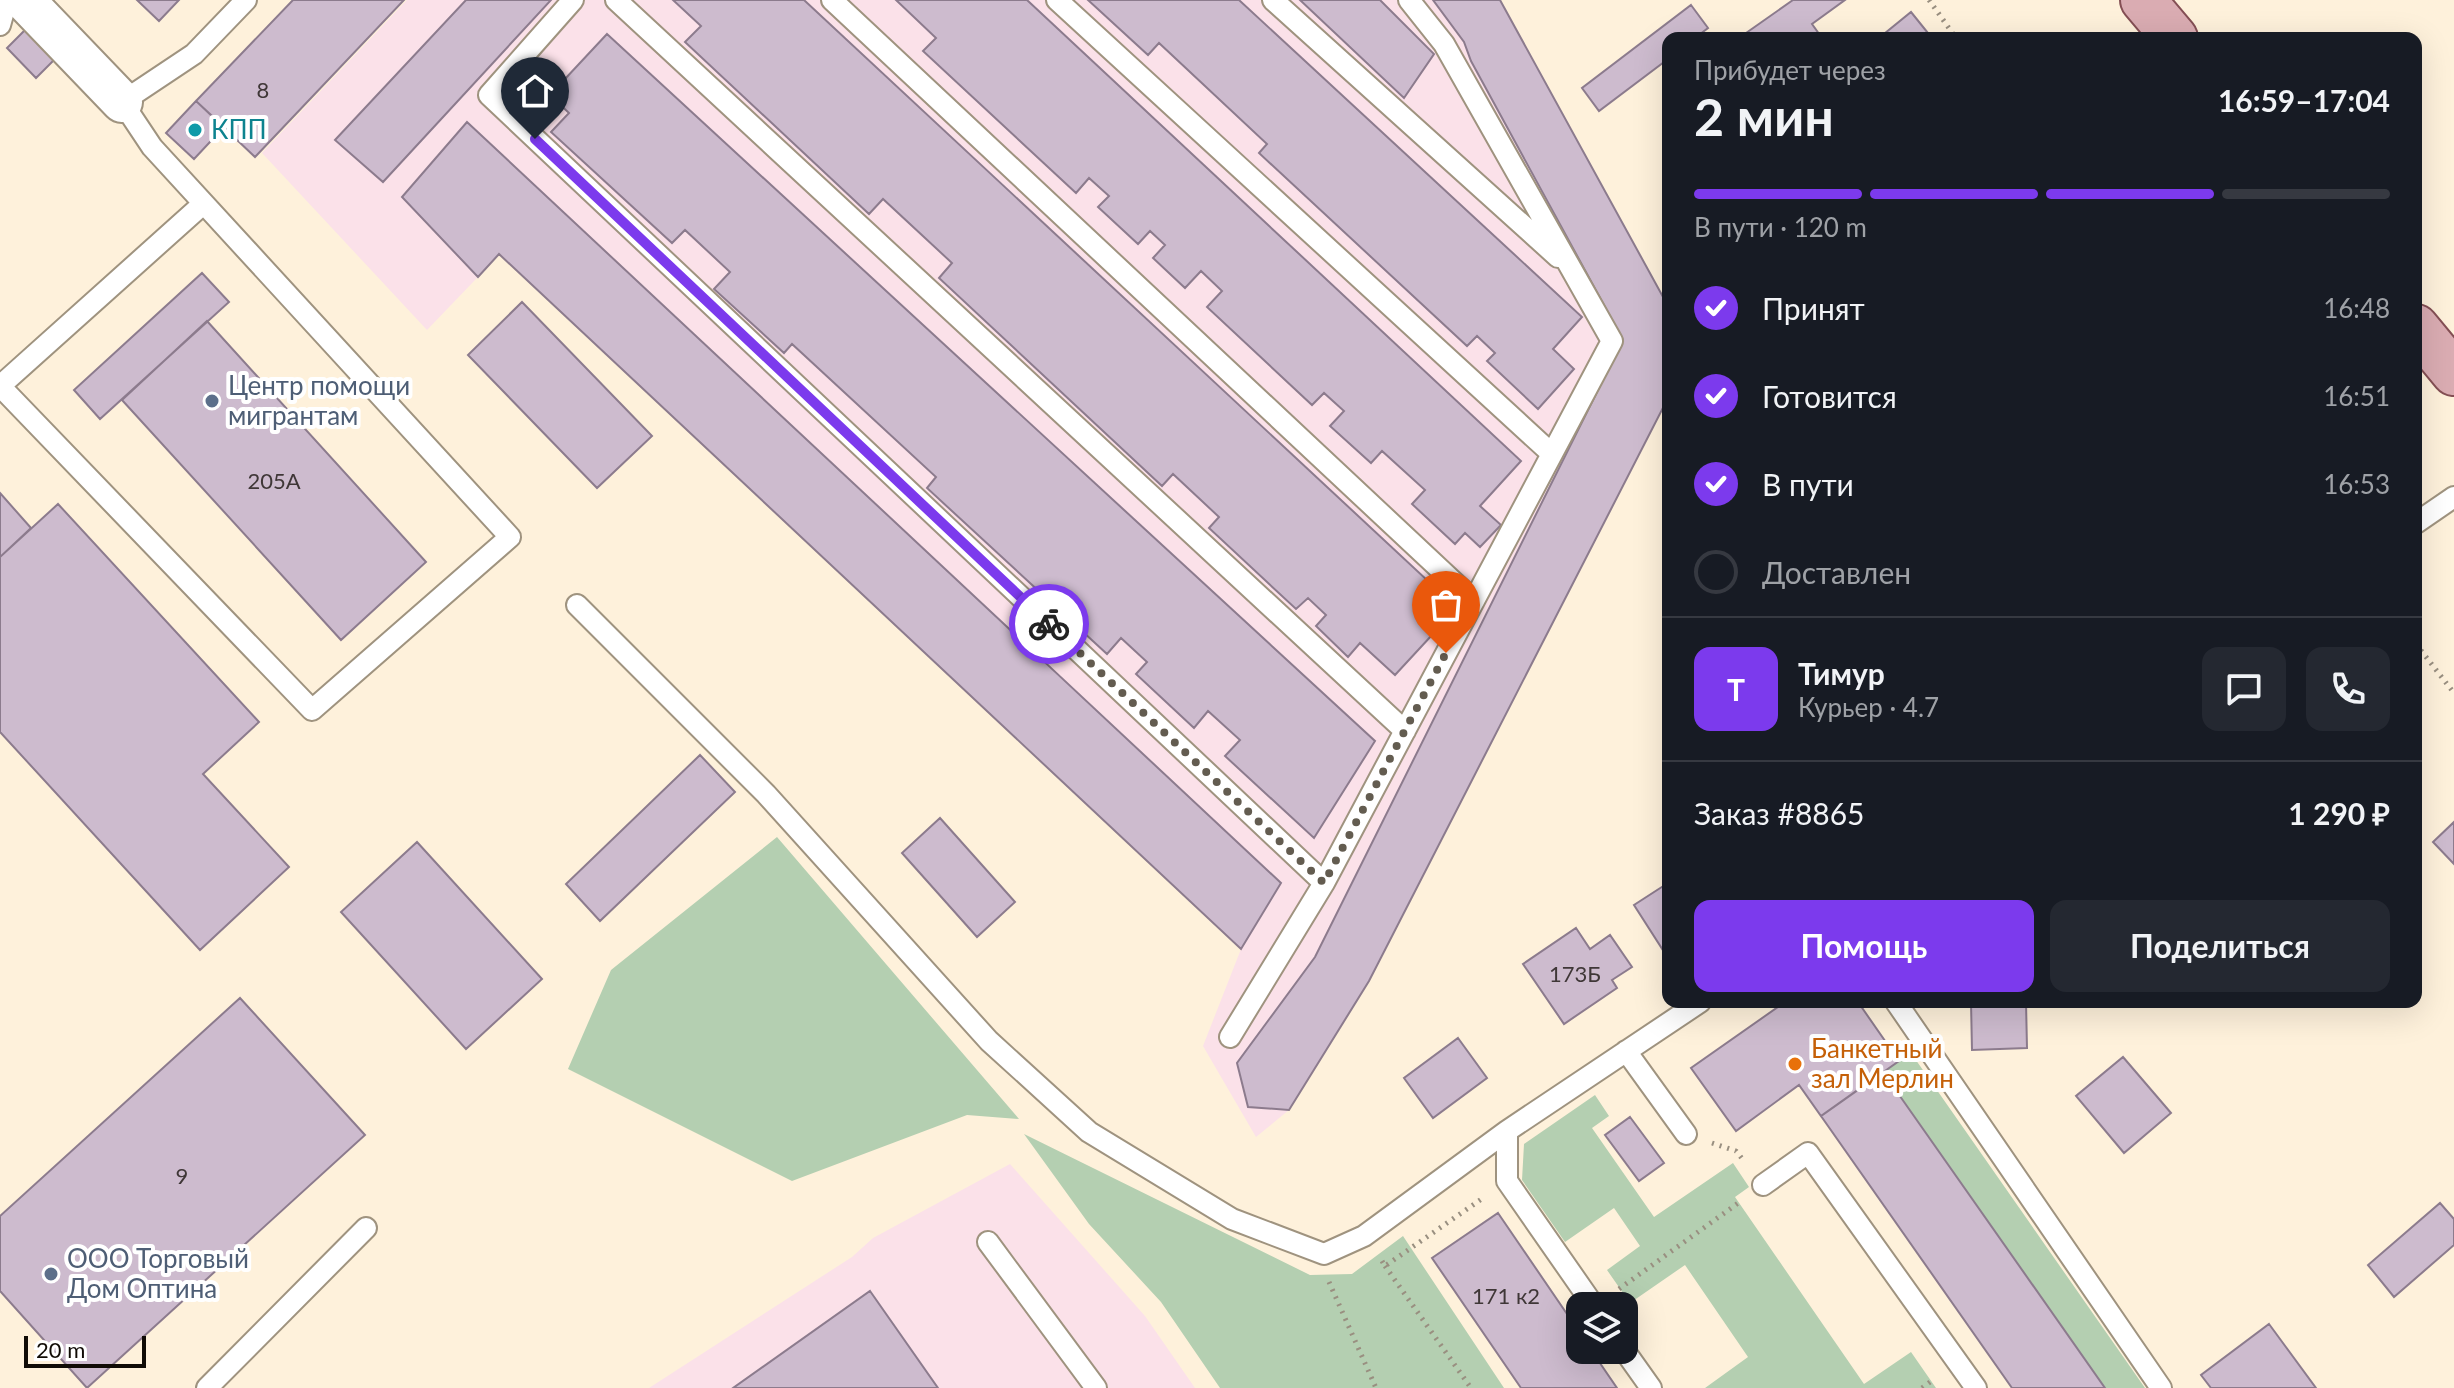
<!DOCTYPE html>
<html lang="ru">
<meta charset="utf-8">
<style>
body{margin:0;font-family:Lato,sans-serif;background:#242831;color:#f1f3f6;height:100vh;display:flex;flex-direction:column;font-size:30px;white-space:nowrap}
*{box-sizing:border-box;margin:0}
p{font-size:26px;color:#9ea1a6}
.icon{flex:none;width:44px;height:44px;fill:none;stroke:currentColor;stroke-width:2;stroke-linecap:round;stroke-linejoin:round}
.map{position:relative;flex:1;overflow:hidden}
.panel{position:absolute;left:1662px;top:32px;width:760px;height:976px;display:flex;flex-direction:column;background:#171b24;border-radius:16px;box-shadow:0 8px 32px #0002}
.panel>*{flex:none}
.fabs{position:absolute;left:1566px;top:1292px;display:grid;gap:16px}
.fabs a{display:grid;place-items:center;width:72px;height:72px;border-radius:16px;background:#171b24;box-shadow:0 8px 32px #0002;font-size:40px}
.scale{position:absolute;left:24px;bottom:20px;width:122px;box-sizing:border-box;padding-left:8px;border:4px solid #100b05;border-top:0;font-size:22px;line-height:28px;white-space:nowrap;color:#100b05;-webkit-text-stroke:6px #fff;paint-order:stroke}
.pin{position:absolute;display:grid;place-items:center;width:68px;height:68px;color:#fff;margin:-82px -34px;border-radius:50% 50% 50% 0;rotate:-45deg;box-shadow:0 0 8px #0007}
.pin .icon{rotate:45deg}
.courier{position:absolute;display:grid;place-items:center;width:80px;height:80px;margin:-40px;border:6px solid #7c3aed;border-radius:50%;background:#fff;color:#222;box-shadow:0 2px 10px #0007}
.headline em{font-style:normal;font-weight:700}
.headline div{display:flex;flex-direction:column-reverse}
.headline{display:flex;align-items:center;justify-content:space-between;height:136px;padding:0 32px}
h1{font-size:52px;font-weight:700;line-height:60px}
.bar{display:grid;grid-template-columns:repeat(4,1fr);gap:12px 8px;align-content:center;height:96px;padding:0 32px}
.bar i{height:10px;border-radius:6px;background:#363941}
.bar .selected{background:#7c3aed}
.bar p{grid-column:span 4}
.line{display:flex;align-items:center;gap:20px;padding:0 32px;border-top:2px solid #363941}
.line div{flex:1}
.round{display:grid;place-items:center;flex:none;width:84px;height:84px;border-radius:16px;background:#242831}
ol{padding:0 32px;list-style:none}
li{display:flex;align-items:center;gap:24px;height:88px}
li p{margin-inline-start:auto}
li .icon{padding:8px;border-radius:50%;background:#7c3aed;color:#fff;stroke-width:4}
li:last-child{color:#9ea1a6}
li i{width:44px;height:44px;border:4px solid #363941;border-radius:50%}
.cta{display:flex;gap:16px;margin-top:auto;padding:16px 32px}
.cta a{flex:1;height:92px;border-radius:16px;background:#7c3aed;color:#fff;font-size:32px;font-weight:700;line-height:92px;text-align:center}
.cta a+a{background:#242831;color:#f1f3f6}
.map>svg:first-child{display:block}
.industrial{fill:#fbe1e9}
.green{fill:#b4cfb1}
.building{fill:#cdbbce;stroke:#8c7b8d;stroke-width:2}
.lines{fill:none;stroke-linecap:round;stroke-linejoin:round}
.lane-casing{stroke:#9f937f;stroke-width:24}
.street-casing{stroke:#9f937f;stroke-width:44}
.primary-casing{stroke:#844f54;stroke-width:48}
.path{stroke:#998f80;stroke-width:5;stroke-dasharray:2 6;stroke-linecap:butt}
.lane{stroke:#fff;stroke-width:20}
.street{stroke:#fff;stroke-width:40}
.primary{stroke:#daacb2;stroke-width:44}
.done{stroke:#635c50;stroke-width:8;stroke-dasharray:0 14.4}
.route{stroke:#7c3aed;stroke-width:10}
.culture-dot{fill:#0f9aa8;stroke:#fff;stroke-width:3}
.service-dot{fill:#5c6f8a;stroke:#fff;stroke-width:3}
.food-dot{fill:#e8710a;stroke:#fff;stroke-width:3}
.labels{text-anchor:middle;stroke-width:8;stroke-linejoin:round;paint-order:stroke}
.number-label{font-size:22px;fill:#3f3737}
.culture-label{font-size:26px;fill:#0d838f;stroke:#fff;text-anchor:start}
.service-label{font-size:26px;fill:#4e5e75;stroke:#fff;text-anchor:start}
.food-label{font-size:26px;fill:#c56008;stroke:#fff;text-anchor:start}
</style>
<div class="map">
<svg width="2454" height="1388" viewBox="0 0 2454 1388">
<rect width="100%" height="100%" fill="#fef1db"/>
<path class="industrial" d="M407 0H1500L1668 398 1369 981 1289 1110 1256 1137 1203 1046 1241 949 500 254 427 330 262 153Z
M1010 1164 1145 1316 1195 1388H649L852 1257 873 1238Z"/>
<path class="green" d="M777 837 1019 1119 967 1115 792 1181 568 1069 611 970Z
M1911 1053 2145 1388H2105L1883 1072Z
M1595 1095 1609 1116 1592 1128 1654 1217 1733 1163 1749 1187 1735 1197 1864 1384 1911 1352 1936 1388H1705L1748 1357 1685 1265 1630 1303 1607 1270 1640 1246 1614 1208 1565 1242 1522 1180 1524 1144Z
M1024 1134 1310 1275 1352 1274 1403 1236 1504 1388H1220L1161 1302 1089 1224Z"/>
<path class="building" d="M137 0H179L159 21Z
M293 0H404L255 157 196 101Z
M466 0H551L383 182 335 140Z
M673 0H804L1457 608 1395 675 1360 643 1348 657 1316 626 1326 615 1308 598 1296 609 1209 528 1219 517 1173 474 1162 486 939 278 952 263 883 199 869 214 685 42 701 26Z
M896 0H1027L1521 461 1480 506 1501 525 1480 547 1465 533 1455 544 1412 504 1425 490 1382 451 1371 463 1330 426 1344 411 1324 393 1312 405 1207 307 1222 291 1201 271 1185 288 1153 258 1165 245 1150 231 1138 244 1098 207 1109 196 1089 178 1076 193 923 51 936 38Z
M1088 0H1239L1582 317 1553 349 1574 369 1538 409 1487 361 1495 353 1477 336 1467 346 1259 153 1267 144 1159 43 1148 55Z
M1300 0H1380L1434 54 1404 98Z
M1433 0H1500L1668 306V398L1369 981 1289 1110 1248 1107 1237 1063 1315 957 1623 340 1471 61 1464 42Z
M1793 0H1845L1812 24 1822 38H1739Z
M1691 5 1708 28 1695 38H1668V59L1599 111 1582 88Z
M1911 12 1932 38H1879Z
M26 29 55 59 36 78 7 48Z
M607 34 1375 741 1314 838 1225 756 1240 740 1208 711 1194 728 1136 674 1147 662 1121 638 1107 654 927 488 936 477 792 344 784 353 714 289 730 272 685 230 672 243 551 132 569 113 550 95Z
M196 101 224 127 194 159 166 133Z
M467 122 1281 883 1241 949 499 254 478 277 402 197Z
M202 273 229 302 100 419 74 390Z
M522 302 652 436 597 488 468 355Z
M207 321 426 562 341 640 122 400Z
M0 493 31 528 0 557Z
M58 504 259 722 203 774 289 867 200 950 0 732V557Z
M700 755 735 792 600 921 566 884Z
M940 818 1015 902 977 937 902 853Z
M2454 822V864L2433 842Z
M417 842 542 979 466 1049 341 912Z
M1668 883V958L1634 905Z
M1576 928 1590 949 1610 935 1632 967 1612 980 1617 988 1564 1024 1523 964Z
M240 998 365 1135 87 1388 0 1291V1216Z
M1785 1002H1858L1899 1061 1821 1116 1799 1085 1736 1131 1691 1068Z
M1971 1002H2026L2027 1048 1972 1050Z
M1458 1038 1487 1078 1433 1118 1404 1078Z
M2123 1057 2171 1113 2124 1153 2076 1096Z
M1883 1072 2105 1388H2012L1821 1116Z
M1630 1117 1664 1163 1639 1181 1605 1135Z
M2440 1203 2454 1219V1245L2394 1297 2368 1265Z
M1498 1213 1580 1333V1350H1591L1617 1388H1521L1432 1258Z
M870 1291 938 1388H733Z
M2269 1324 2316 1388H2211L2201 1375Z"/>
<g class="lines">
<g class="lane-casing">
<path id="lane" d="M573 0 489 95 1324 883 1612 341 1444 44 1409 0
M616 0 1405 731
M832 0 1474 601
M1057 0 1552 454
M1273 0 1558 257
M0 25 7 0
M203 204 0 386 312 710 510 537 152 147 122 102 194 54 246 0
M2416 523 2454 497
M577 605 766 794 989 1041 1089 1132 1232 1219 1324 1254 1364 1236 1507 1131
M1896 1002 2161 1388
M1230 1037 1324 883
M1626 1051 1686 1134
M1763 1185 1808 1153 1976 1388
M988 1242 1096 1388
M1594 1306 1507 1181V1131L1700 1002
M1624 1350 1651 1388
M207 1388 366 1228"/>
</g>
<g class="street-casing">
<path id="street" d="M24 0 122 102"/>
</g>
<g class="primary-casing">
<path id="primary" d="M2143 0 2175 38
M2416 327 2454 373"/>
</g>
<path class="path" d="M1929 0 1956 38
M2416 644 2454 693
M1712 1143 1736 1151 1744 1161
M1382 1261 1385 1266 1483 1198
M1385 1266 1471 1388
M1329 1282 1376 1388
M1619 1289 1741 1201
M1922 1388 1934 1379"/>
<use href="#lane" class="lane"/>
<use href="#street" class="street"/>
<use href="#primary" class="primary"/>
</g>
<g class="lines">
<path class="done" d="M1049 624 1324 883 1446 653"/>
<path class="route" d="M535 139 1049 624"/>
</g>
<circle class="culture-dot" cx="195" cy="130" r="8"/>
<g class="service-dot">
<circle cx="212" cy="401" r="8"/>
<circle cx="51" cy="1274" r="8"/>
</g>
<circle class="food-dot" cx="1795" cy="1064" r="8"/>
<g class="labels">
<g class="number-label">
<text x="263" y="98">8</text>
<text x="274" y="489">205А</text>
<text x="1575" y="982">173Б</text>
<text x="182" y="1184">9</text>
<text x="1506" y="1304">171 к2</text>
</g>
<g class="culture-label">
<text x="211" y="139">КПП</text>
</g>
<g class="service-label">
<text x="228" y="395">Центр помощи<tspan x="228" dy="30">мигрантам</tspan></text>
<text x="67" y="1268">ООО Торговый<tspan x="67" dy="30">Дом Оптина</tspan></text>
</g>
<g class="food-label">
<text x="1811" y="1058">Банкетный<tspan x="1811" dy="30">зал Мерлин</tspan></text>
</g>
</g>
</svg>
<div class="fabs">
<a><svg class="icon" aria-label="layers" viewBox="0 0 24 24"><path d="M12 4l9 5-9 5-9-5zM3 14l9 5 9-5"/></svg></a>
</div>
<div class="scale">20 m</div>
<div class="pin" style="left:1446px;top:653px;background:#ea580c"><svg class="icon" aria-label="bag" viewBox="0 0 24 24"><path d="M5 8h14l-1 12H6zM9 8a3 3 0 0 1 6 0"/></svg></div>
<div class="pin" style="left:535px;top:139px;background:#1f2937"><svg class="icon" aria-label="home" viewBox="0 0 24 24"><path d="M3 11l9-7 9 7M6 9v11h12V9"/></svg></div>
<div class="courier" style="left:1049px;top:624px"><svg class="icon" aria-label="bike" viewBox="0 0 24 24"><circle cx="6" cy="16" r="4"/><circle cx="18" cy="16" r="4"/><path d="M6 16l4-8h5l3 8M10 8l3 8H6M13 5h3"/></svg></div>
<section class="panel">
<div class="headline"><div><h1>2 мин</h1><p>Прибудет через</p></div><em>16:59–17:04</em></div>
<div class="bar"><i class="selected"></i><i class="selected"></i><i class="selected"></i><i></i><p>В пути · 120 m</p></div>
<ol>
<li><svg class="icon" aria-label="check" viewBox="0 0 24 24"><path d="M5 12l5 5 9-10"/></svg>Принят<p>16:48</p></li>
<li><svg class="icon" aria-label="check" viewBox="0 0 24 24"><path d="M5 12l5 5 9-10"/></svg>Готовится<p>16:51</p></li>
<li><svg class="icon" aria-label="check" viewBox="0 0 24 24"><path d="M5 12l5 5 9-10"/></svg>В пути<p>16:53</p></li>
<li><i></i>Доставлен</li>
</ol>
<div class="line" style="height:144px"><b class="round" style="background:#7c3aed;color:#fff">Т</b><div><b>Тимур</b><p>Курьер · 4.7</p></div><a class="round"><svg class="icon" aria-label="chat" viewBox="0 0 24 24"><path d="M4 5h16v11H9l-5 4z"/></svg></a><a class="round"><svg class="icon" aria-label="phone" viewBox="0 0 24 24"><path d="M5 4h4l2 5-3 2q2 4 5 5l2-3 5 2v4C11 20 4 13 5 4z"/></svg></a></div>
<div class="line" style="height:104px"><div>Заказ #8865</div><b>1 290 ₽</b></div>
<div class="cta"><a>Помощь</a><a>Поделиться</a></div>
</section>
</div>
